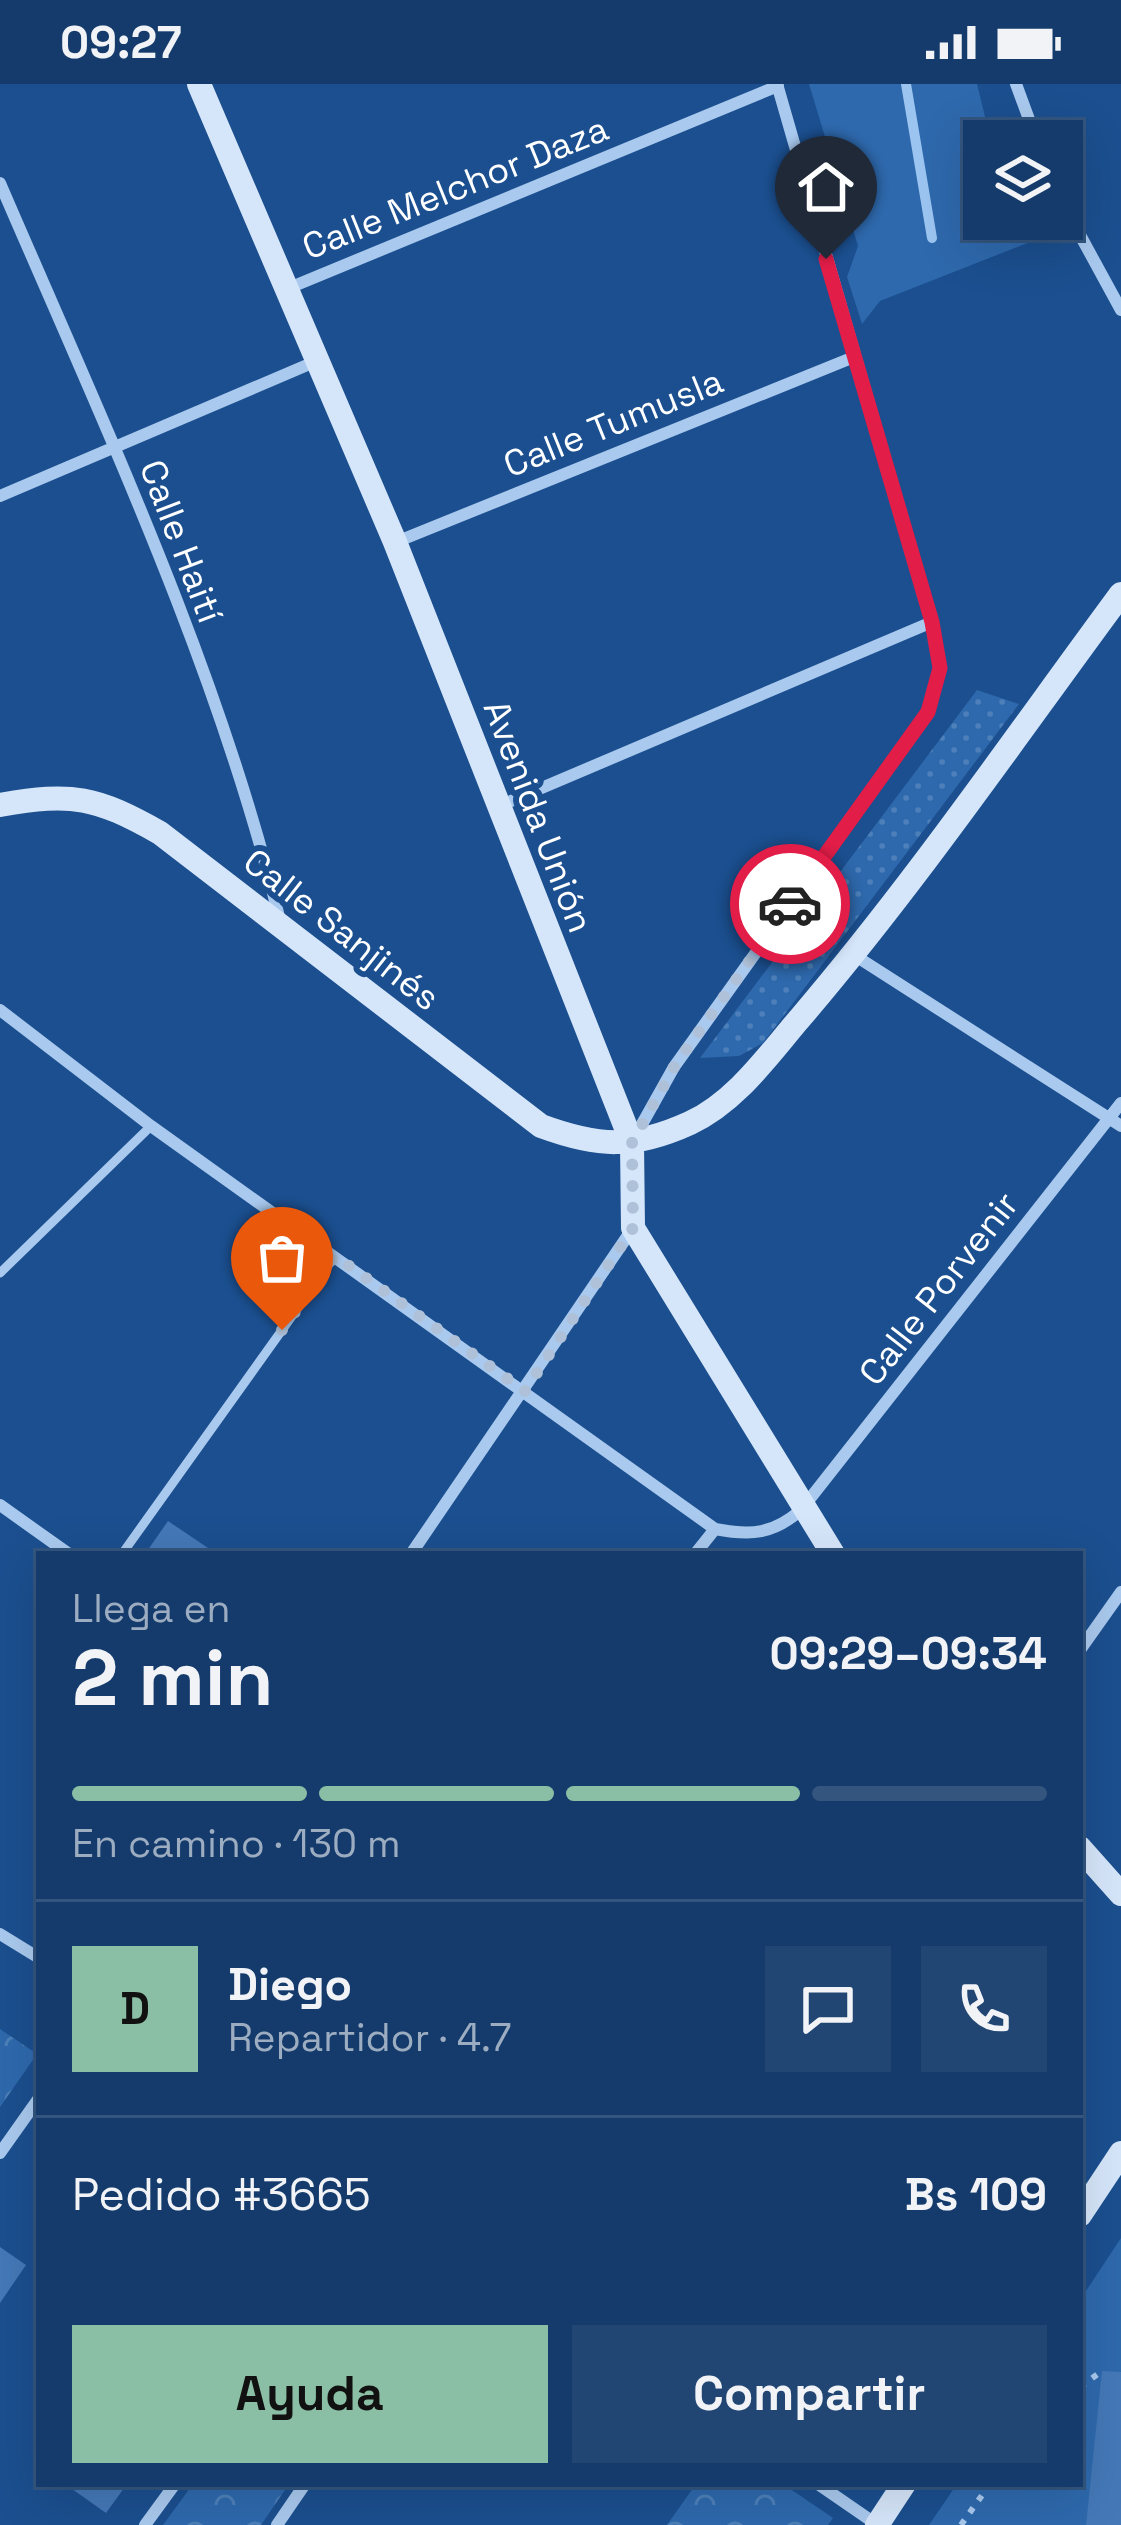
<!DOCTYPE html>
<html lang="es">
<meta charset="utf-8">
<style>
body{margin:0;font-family:"Space Grotesk",sans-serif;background:#214673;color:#f1f3f6;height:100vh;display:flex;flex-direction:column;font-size:45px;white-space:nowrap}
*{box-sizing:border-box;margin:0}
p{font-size:39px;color:#9dadc1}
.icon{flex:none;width:66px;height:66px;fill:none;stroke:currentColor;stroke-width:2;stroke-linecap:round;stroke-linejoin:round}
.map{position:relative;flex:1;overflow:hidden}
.panel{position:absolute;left:36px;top:1467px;width:1047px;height:936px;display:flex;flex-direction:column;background:#143b6b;border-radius:0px;box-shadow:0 12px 48px #0002,0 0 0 3px #33557e}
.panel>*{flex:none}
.tools{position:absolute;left:963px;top:36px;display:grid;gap:24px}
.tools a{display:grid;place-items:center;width:120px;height:120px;border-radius:0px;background:#143b6b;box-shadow:0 12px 48px #0002,0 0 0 3px #33557e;font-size:60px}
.pin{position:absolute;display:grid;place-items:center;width:102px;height:102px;color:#fff;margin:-123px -51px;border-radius:50% 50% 50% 0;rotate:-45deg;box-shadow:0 0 12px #0007}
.pin .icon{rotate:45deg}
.courier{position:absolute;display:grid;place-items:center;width:120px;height:120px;margin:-60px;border:9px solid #e11d48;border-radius:50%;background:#fff;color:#222;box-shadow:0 3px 15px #0007}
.head em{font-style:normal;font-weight:800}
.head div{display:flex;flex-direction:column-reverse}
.head{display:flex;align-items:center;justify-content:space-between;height:204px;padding:0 36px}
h1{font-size:78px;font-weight:800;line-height:90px}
.bar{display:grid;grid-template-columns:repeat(4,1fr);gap:18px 12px;align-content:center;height:144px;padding:0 36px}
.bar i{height:15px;border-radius:9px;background:#33557e}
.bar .selected{background:#8abfa5}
.bar p{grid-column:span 4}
.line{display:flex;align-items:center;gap:30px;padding:0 36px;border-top:3px solid #33557e}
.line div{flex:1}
.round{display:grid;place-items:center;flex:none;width:126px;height:126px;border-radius:0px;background:#214673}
.action{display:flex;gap:24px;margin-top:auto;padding:24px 36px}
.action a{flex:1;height:138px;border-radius:0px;background:#8abfa5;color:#111;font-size:48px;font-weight:800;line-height:138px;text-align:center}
.action a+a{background:#214673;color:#f1f3f6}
.status{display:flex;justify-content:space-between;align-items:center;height:84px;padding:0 60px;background:#143b6b;direction:ltr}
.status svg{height:33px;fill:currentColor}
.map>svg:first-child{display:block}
.grass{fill:url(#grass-dots)}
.forest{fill:url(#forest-crowns)}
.garden{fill:#2e69ad}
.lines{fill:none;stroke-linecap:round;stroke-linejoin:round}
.stream{stroke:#9cc4f0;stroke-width:10}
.building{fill:#4478b7}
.path{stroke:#a9c9ee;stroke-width:6;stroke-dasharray:6 9;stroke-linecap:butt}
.lane{stroke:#a9c9ee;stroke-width:9}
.street{stroke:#a9c9ee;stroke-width:12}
.secondary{stroke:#d6e6fa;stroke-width:24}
.done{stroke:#afc1d8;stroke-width:12;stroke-dasharray:0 21.6}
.route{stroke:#e11d48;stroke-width:15}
.labels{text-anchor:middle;stroke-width:12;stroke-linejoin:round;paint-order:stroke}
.street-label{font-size:36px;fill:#fff;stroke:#1b4f8f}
</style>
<div class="status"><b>09:27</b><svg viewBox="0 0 49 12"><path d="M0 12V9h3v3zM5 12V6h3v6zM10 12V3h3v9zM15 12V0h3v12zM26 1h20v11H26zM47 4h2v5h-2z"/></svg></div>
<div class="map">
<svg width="1121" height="2441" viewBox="0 0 1121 2441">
<defs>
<pattern id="grass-dots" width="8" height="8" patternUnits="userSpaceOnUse" patternTransform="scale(3)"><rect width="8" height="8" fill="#2e69ad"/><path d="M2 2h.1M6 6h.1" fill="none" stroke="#4d80b9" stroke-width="1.8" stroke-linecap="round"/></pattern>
<pattern id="forest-crowns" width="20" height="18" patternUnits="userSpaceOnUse" patternTransform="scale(3)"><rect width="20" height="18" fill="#2e69ad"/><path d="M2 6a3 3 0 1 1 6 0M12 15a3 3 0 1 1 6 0" fill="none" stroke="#4d80b9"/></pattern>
</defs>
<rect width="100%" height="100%" fill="#1b4f8f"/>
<path class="grass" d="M977 606 1019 620 763 959 739 972 700 974Z"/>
<path class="forest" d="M0 1945 37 1970 0 2023Z
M193 2400H289L261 2441H163Z
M696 2400H783L833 2434 828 2441H667Z"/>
<path class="garden" d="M809 0H977L991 57H984V135H1022L1035 156 880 217 862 240 847 193 858 162Z
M1121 2154V2441H929L957 2400H1080V2216Z"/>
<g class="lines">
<path class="stream" d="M906 0 932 154"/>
</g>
<path class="building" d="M168 1437 217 1470H145Z
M0 2163 26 2181 0 2219Z
M1102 2287 1121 2288V2441H1086Z
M65 2400H127L106 2429Z"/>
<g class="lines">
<path class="path" d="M1080 2303 1102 2287
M961 2441 990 2400"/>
<path class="lane" d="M0 1189 151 1042
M122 1470 335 1172"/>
<path class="street" d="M1016 0 1037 57
M0 99C102 336 220 587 280 837
M1062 118 1121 226
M289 204 778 2
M0 412 319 276
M396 458 854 273
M497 723 932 538
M854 871 1121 1042
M0 926 151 1042 715 1445C752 1452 773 1450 801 1426L1121 1019
M632 1058 674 983 928 628 940 584 932 538 777 0
M0 1421 69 1470
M411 1470 633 1144
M695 1470 715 1445
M1080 1566 1121 1508
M0 1850 39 1874
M0 2069 39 2014
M818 2400 876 2440
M145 2441 175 2400
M277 2441 305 2400"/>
<path class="secondary" d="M199 0 395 458 632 1059 633 1144 833 1470
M0 721C73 708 96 713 160 749L541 1042C598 1063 633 1065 690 1039 736 1018 769 970 801 933 916 798 1016 652 1121 510
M1080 1764 1121 1810
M1080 2131 1121 2069
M877 2441 904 2400"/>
</g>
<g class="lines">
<path class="done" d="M282 1246 335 1172 525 1307 633 1144 632 1059 674 983 790 820"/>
<path class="route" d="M790 820 928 628 940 584 932 538 826 175"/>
</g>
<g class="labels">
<g class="street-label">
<text transform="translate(455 103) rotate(-22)" y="13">Calle Melchor Daza</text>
<text transform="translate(613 338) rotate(-22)" y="13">Calle Tumusla</text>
<text transform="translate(182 457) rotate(69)" y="13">Calle Haití</text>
<text transform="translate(539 732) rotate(69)" y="13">Avenida Unión</text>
<text transform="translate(342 845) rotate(38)" y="13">Calle Sanjinés</text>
<text transform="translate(938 1204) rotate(-52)" y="13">Calle Porvenir</text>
</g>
</g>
</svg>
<div class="tools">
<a><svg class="icon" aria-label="layers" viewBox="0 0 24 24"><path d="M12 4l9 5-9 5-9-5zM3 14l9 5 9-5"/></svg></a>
</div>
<div class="pin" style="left:282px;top:1246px;background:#ea580c"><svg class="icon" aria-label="bag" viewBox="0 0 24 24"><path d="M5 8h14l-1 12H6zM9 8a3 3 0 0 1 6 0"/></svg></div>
<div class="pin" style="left:826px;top:175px;background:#1f2937"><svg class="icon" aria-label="home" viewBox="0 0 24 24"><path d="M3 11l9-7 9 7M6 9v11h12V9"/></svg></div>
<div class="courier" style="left:790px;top:820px"><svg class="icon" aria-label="car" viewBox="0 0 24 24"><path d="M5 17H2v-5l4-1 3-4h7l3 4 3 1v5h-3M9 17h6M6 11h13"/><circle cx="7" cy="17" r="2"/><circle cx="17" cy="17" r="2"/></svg></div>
<section class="panel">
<div class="head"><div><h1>2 min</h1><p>Llega en</p></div><em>09:29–09:34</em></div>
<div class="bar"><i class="selected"></i><i class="selected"></i><i class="selected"></i><i></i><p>En camino · 130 m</p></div>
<div class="line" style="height:216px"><b class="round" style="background:#8abfa5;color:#111">D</b><div><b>Diego</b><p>Repartidor · 4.7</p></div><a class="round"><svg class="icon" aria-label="chat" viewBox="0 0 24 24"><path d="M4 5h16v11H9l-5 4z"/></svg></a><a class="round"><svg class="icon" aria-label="phone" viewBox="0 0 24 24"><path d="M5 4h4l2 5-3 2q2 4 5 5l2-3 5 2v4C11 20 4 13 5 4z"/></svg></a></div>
<div class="line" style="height:156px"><div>Pedido #3665</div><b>Bs 109</b></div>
<div class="action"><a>Ayuda</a><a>Compartir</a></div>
</section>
</div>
